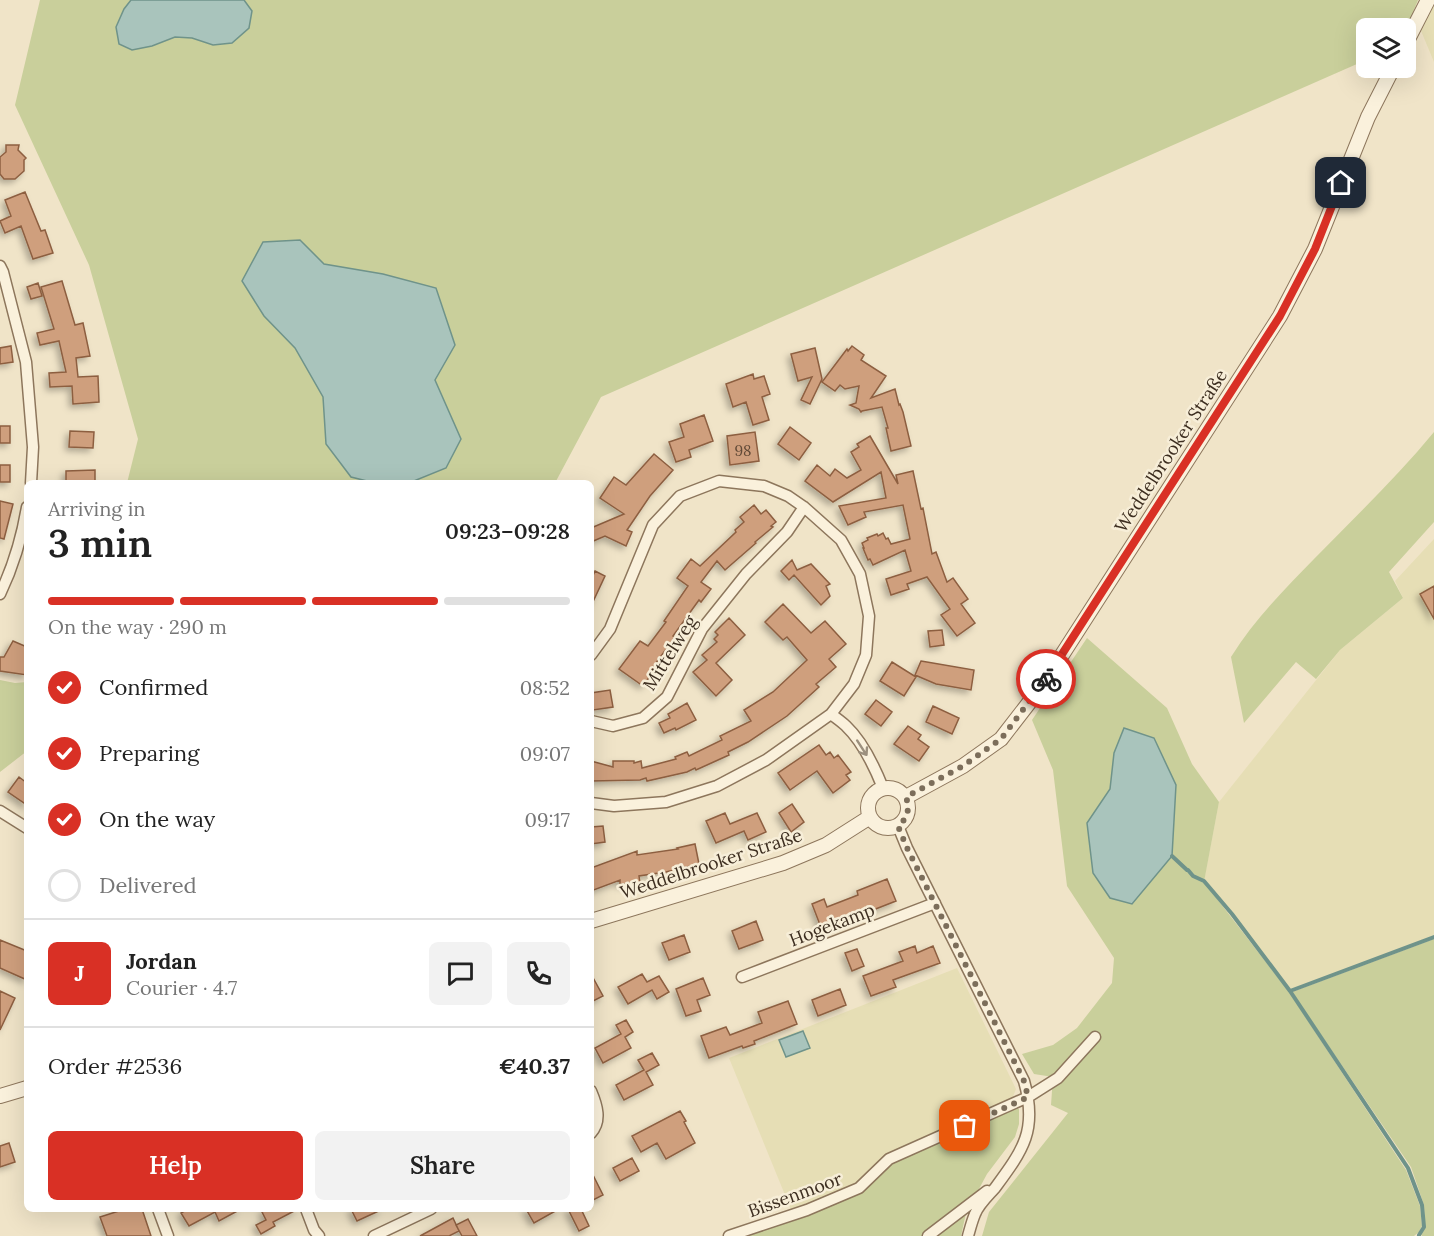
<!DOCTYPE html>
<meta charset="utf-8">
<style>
body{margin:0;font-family:Lora,serif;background:#f2f2f2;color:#222;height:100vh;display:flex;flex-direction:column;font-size:22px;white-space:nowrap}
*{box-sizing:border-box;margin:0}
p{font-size:20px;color:#767676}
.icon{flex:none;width:33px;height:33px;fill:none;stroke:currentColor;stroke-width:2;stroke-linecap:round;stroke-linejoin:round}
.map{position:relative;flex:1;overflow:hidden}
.drawer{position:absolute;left:24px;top:480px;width:570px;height:732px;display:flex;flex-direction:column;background:#fff;border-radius:9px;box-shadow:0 6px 24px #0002}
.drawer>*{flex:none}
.fabs{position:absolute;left:1356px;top:18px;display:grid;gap:12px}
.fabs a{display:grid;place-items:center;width:60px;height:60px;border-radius:9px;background:#fff;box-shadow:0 6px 24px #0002;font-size:30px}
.pin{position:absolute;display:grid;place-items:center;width:51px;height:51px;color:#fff;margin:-26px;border-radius:12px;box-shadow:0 3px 9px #0006}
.courier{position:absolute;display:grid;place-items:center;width:60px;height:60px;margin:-30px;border:4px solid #d93025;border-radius:50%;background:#fff;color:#222;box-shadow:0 2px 8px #0007}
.headline em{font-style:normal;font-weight:600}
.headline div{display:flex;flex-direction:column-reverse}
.headline{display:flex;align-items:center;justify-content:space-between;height:102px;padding:0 24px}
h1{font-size:39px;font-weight:600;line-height:45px}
.bar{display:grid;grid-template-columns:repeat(4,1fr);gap:9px 6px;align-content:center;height:72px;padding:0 24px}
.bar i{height:8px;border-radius:4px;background:#e0e0e0}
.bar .current{background:#d93025}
.bar p{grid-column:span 4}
.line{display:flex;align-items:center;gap:15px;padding:0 24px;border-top:2px solid #e0e0e0}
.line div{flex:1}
.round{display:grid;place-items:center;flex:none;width:63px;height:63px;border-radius:9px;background:#f2f2f2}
ol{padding:0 24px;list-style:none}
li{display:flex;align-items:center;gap:18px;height:66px}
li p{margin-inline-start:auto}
li .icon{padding:6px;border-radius:50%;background:#d93025;color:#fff;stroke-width:4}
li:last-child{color:#767676}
li i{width:33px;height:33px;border:3px solid #e0e0e0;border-radius:50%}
.action{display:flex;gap:12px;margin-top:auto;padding:12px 24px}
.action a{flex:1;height:69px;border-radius:9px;background:#d93025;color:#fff;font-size:24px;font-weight:600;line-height:69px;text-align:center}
.action a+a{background:#f2f2f2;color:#222}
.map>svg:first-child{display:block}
.farmland{fill:#e6deb5}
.green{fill:#c9cf9b;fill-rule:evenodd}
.water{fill:#a9c4bc;stroke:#6f938a;stroke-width:1.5}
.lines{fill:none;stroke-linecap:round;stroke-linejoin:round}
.stream{stroke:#6f938a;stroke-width:4}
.building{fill:#cf9f7d;stroke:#8d5f41;stroke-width:1.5;filter:url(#shadow)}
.minor-casing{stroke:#8d765c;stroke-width:13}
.tertiary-casing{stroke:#8d765c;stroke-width:16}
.minor{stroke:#faf1dc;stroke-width:10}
.tertiary{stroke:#faf1dc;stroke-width:14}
.oneway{stroke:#9c907e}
.done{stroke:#7c6e5b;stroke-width:6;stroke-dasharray:0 10.8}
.route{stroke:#d93025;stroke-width:8}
.labels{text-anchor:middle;stroke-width:5;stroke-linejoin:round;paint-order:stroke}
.number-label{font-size:15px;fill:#624a37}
.street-label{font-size:18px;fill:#3d2e20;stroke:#f7eed8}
</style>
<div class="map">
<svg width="1434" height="1236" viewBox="0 0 1434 1236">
<defs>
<filter id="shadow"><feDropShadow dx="-3.5" dy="3.5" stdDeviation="3" flood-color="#0004"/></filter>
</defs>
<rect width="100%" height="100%" fill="#f0e4c8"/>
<path class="farmland" d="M1434 4V62L1419 26Z
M1434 539V936L1291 990 1233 914 1204 881 1219 802 1340 650 1403 598 1395 581Z
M957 968 1016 1089 1012 1099 888 1153 855 1185 792 1212 729 1058Z"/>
<path class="green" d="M40 0H1418L1406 30V28H1366V60L601 397 555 483H127L138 439 89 265 15 105Z
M1434 432V522L1389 572 1403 598 1340 650 1316 679 1296 662 1244 723 1231 657C1254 620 1284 590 1314 559 1355 517 1397 477 1434 432Z
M1087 638 1167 708 1192 764 1219 802 1204 882 1289 992 1406 1170 1420 1206 1422 1226 1419 1232 1414 1236H982L989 1212 1068 1113 1051 1105 1053 1077 1034 1074 1022 1054 1053 1045 1077 1028 1112 983 1114 958 1067 886 1053 770 1032 720ZM1176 785 1172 856 1132 903 1088 823 1110 789Z
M0 680 15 683 27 682V751L0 772Z
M1434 939V1236H1422L1421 1234 1425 1228 1424 1205 1411 1167 1292 992Z
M1013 1108 1019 1109V1124L1015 1137 987 1174 966 1213 961 1236H740L811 1213 890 1162Z"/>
<path class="water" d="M131 0H244L252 11 249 28 232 43 213 45 192 38 175 37 152 46 132 50 119 44 116 27 124 9Z
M300 240 324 264 383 274 436 288 455 345 435 380 461 439 446 468 409 483H375L351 477 326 444 323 397 295 348 264 316 242 281 263 242Z
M1124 728 1154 738 1176 785 1172 856 1132 904 1110 898 1093 873 1087 823 1110 789 1114 753Z
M803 1031 810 1048 786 1057 779 1040Z"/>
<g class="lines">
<path class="stream" d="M1172 856 1187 870
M1188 870 1193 876 1204 881 1232 914 1290 991 1434 937
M1290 991 1408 1168 1422 1205 1424 1227 1419 1235"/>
</g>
<path class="building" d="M6 145H19L18 150 26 158 24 160V171L15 179H4L0 174V157L6 152Z
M25 192 41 231 45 230 53 253 33 259 21 226 5 233 0 221 11 216 5 200Z
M62 281 75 325 83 323 90 356 76 358 78 377 98 376 99 402 73 404 72 386 50 387 49 373 66 372 59 341 40 345 37 333 54 329 41 287Z
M38 283 42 296 31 299 27 287Z
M11 346 13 362 0 364V348Z
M852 346 864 355 861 360 886 376 871 398 895 389 899 405 900 404 903 412 911 446 891 451 886 428H888L882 407 862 411 861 412 859 409 850 405 856 403 859 386 845 389 840 385 835 391 822 382 847 349 848 351Z
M815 348 822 379 810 404 801 400 812 377 798 381 791 354Z
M753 374 754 379 764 376 770 394 762 397 769 420 753 425 746 402 733 407 726 384Z
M704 415 713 441 689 450 691 457 676 462 669 442 684 437 680 424Z
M0 426H10V443H0Z
M790 427 811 443 799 460 778 444Z
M70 431 94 432 93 448 69 447Z
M755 432 759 461 730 465 727 436Z
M870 436 898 484 896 475 913 471 921 509 923 508 932 554 936 552 947 582 953 578 968 599 961 604 975 623 957 636 941 615 950 609 927 577 907 584 909 589 891 595 886 579 911 571 905 550 873 565 870 559 868 560 863 548H864L862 543 868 540 867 538 877 534 878 536 883 533 886 539 888 538 891 544 910 539 903 505 864 512 866 517 848 525 839 506 886 498 881 472 833 502 805 481 817 465 830 476 835 469 847 478 861 470 851 452 859 447 857 444Z
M654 454 673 470 650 496 627 530 632 532 626 546 605 536 591 542V528L624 514 600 498 614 477 626 485Z
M0 465H10V482H0Z
M95 470V483H66V471Z
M0 501 13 504 4 539 0 538Z
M754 505 761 514 766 510 776 522 771 526 773 527 755 542 756 543 725 570 717 561 701 582 711 589 701 602 699 600 673 636 675 637 653 667 655 669 643 686 619 669 640 641 648 646 666 622 664 621 688 586 677 578 691 559 700 566 736 532 735 530 744 522 740 517Z
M792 560 797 570 811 564 830 584 826 586 830 596 821 605 794 575 789 580 781 571Z
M595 571 605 576 591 606V580Z
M1434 586V619L1420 594Z
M783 604 811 633 825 621 846 644 829 659 836 667 816 684 819 687 787 716 748 742 728 752 729 755 696 770 695 768 687 772 647 781 646 778 640 780 591 781V761L613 767V761H634V763L641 761 642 768 676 759 675 757 687 752 689 756 722 740 720 736 751 721 744 710 773 692 807 660 787 637 783 640 765 622Z
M729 618 745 635 716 663 732 680 716 696 693 672 707 660 702 655 717 642 714 639 718 635 715 632Z
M942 630 944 645 930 647 928 631Z
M13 641 27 647V675L0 671V657H4Z
M921 661 974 670 971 690 936 684 915 675Z
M892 662 916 677 904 696 880 681Z
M610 690 613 707 593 710 591 693Z
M876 700 892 712 881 726 865 714Z
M687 703 696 720 676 730 675 728 664 733 659 723 670 718 668 714Z
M933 706 959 718 952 734 926 722Z
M908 726 921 735 918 739 929 747 919 761 894 744Z
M819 745 826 755 830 752 834 758 838 755 851 772 846 775 850 780 833 793 817 771 790 790 778 773Z
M19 777 27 783V805L8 792Z
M792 804 804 822 791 832 779 813Z
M725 813 730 824 757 813 766 832 748 840 744 831 716 843 706 821Z
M603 826 605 842 591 844V827Z
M695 844 699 864 666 872 639 876 640 883 620 884V880L591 891V868L637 851V855L678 849 677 848Z
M887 879 896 901 822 930 812 904 824 899 827 907 858 895 857 891Z
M756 921 763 940 739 949 732 931Z
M684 935 690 952 669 960 662 943Z
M0 940 27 951V980L0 968Z
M915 946 917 953 933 946 940 963 893 980 896 987 871 996 863 976 903 961 899 952Z
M857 949 864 966 852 971 845 953Z
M591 974 603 996 591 1002Z
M642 974 647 982 659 976 669 992 657 999 652 990 628 1004 618 987Z
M703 978 710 995 697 1000 701 1011 686 1016 676 989Z
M840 989 846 1005 818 1016 812 1000Z
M0 991 15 998 0 1030Z
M788 1001 797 1024 754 1041 755 1044 743 1048 742 1046 709 1058 701 1036 726 1027 730 1035 762 1023 758 1012Z
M626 1020 633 1032 625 1037 631 1048 603 1063 595 1048 621 1034 616 1025Z
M652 1053 659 1065 646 1072 653 1085 624 1100 616 1085 644 1070 638 1060Z
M680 1111 686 1121 684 1122 695 1143 666 1159 657 1143 641 1152 632 1136Z
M9 1143 15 1162 0 1167V1146Z
M632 1158 639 1171 620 1181 613 1168Z
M591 1171 603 1195 591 1201Z
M125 1209H142L151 1236H107L100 1217Z
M188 1209H241L219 1221 215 1212 189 1226 181 1213Z
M267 1209H298L273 1222 275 1226 261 1234 256 1225 266 1220 262 1212Z
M351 1209H383L357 1221Z
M526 1209H559L534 1223Z
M568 1209H581L589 1226 579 1231Z
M453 1218 459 1231 449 1236H420Z
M468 1219 477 1236H462L456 1225Z"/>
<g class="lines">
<g class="minor-casing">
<path id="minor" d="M0 266 3 272 26 362 33 447 31 483
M0 594C13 567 22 537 27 507
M591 655 610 629 653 525 680 496 719 481 764 486 788 496 804 507 841 540 860 574 869 616 866 655 854 684 831 714 766 760 717 786 666 802 614 806 591 803
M831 714C836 718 842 722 846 726 862 741 875 768 883 788
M591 721 613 726 643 718 667 697 702 629 746 574 787 532 804 507
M0 811 27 828
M898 826 907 848 1024 1081C1038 1130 1023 1150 995 1188 988 1196 979 1204 975 1214 972 1221 970 1229 968 1236
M742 977 935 903
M591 1091C597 1105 602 1121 591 1133
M158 1209 168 1236
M306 1209 314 1230 319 1236
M374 1236 431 1209
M729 1236 807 1210 859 1188 889 1159 1028 1097 1058 1078 1095 1037
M928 1236 987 1191"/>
</g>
<g class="tertiary-casing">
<path id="tertiary" d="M1406 43 1428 0
M868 808a20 20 0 1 1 40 0a20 20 0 1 1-40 0Z
M906 797 963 766 1001 739 1042 686 1280 316 1315 249 1368 117 1393 68
M591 921 783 863 826 845 870 817
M0 1096 27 1088"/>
</g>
<use href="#minor" class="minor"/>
<use href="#tertiary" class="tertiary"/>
</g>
<defs><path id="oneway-shaft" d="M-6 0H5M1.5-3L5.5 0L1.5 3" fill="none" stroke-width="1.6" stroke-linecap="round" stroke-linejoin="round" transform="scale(1.5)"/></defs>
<use class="oneway" href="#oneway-shaft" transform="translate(862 748) rotate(57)"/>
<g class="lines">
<path class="done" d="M965 1126 1028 1097 1024 1081 907 848 898 826C908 818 910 809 906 797L963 766 1001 739 1046 679"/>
<path class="route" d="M1046 679 1280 316 1315 249 1341 183"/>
</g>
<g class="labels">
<g class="number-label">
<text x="743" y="456">98</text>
</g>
<g class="street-label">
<text transform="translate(1171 451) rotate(-57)" y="6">Weddelbrooker Straße</text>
<text transform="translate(670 653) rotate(-58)" y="6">Mittelweg</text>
<text transform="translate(711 864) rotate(-18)" y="6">Weddelbrooker Straße</text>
<text transform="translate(832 925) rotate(-21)" y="6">Hogekamp</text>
<text transform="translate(795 1195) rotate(-20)" y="6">Bissenmoor</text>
</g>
</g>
</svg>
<div class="fabs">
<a><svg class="icon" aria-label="layers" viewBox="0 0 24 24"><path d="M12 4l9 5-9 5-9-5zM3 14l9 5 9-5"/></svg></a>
</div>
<div class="pin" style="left:965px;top:1126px;background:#ea580c"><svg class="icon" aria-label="bag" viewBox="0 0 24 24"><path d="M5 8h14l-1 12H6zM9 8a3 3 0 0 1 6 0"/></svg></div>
<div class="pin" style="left:1341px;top:183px;background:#1f2937"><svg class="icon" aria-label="home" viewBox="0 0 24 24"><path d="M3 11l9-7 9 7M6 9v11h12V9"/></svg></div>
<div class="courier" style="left:1046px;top:679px"><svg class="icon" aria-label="bike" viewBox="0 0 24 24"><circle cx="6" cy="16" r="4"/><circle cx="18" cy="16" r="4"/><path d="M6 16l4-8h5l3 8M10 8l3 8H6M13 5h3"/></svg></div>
<section class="drawer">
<div class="headline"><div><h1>3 min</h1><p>Arriving in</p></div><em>09:23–09:28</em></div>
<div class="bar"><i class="current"></i><i class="current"></i><i class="current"></i><i></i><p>On the way · 290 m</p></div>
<ol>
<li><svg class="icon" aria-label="check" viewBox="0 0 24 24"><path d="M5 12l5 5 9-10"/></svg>Confirmed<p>08:52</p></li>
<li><svg class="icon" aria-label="check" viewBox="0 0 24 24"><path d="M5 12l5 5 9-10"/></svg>Preparing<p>09:07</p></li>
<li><svg class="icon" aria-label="check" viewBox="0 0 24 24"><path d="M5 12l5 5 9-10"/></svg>On the way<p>09:17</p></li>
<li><i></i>Delivered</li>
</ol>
<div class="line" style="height:108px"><b class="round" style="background:#d93025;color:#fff">J</b><div><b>Jordan</b><p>Courier · 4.7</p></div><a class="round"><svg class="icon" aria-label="chat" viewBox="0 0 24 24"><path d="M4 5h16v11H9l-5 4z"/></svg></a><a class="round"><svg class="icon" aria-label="phone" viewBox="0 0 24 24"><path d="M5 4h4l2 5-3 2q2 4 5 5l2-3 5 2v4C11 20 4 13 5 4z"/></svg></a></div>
<div class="line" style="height:78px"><div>Order #2536</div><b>€40.37</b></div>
<div class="action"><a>Help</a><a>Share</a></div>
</section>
</div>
